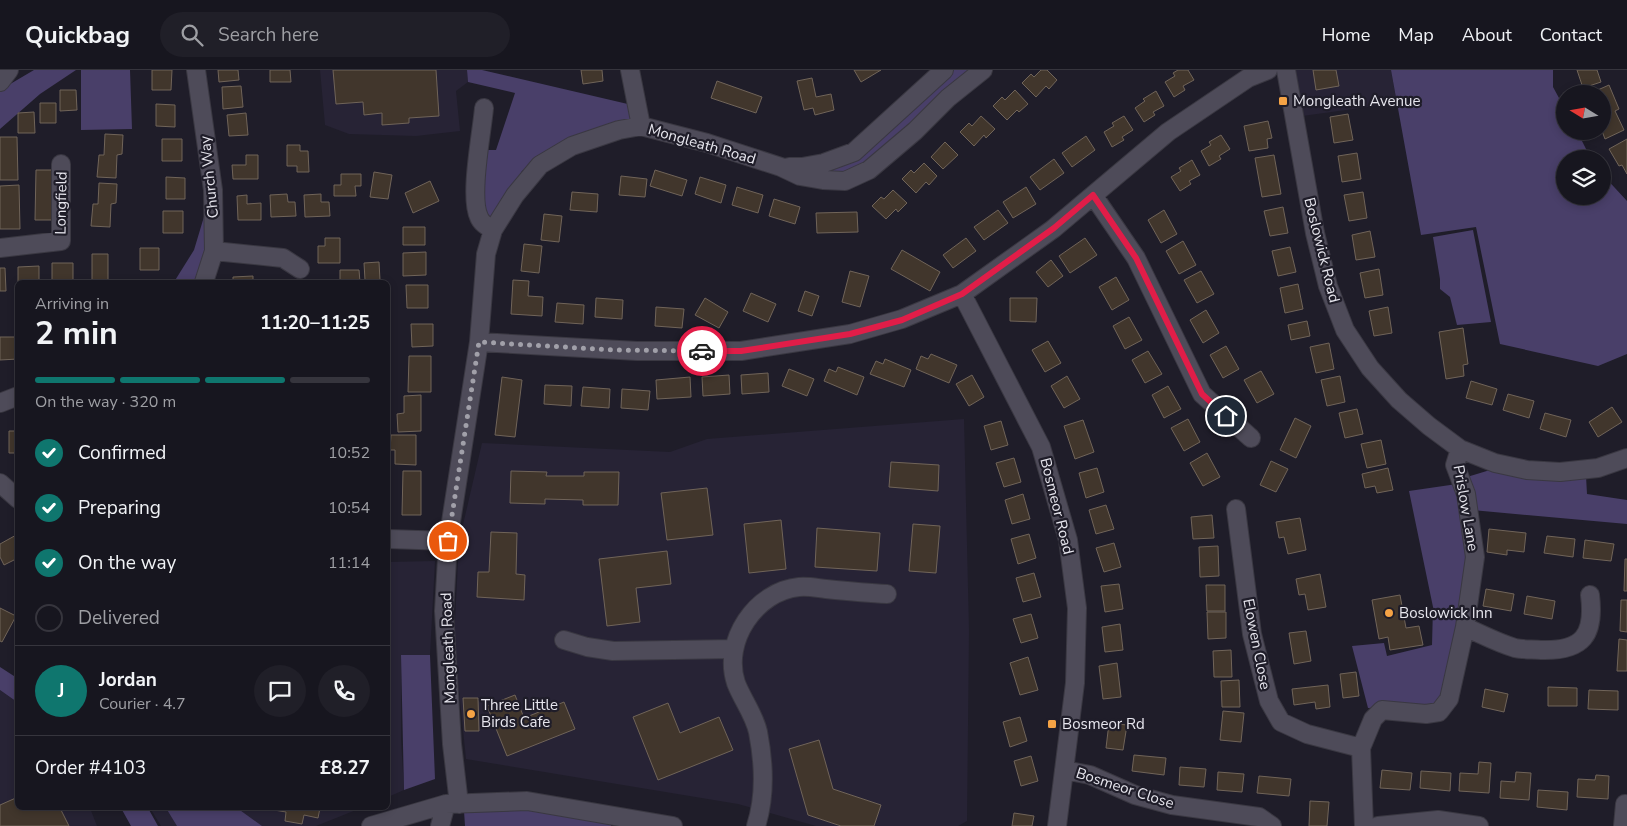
<!DOCTYPE html>
<meta charset="utf-8">
<style>
body{margin:0;font-family:"Nunito Sans",sans-serif;background:#201f28;color:#f1f3f6;height:100vh;display:flex;flex-direction:column;font-size:19px;white-space:nowrap}
*{box-sizing:border-box;margin:0}
p{font-size:16px;color:#9e9fa4}
.icon{flex:none;width:28px;height:28px;fill:none;stroke:currentColor;stroke-width:2;stroke-linecap:round;stroke-linejoin:round}
.map{position:relative;flex:1;overflow:hidden}
.details{position:absolute;left:15px;top:210px;width:375px;height:530px;display:flex;flex-direction:column;background:#17161f;border-radius:8px;box-shadow:0 2px 8px #0003,0 0 0 1px #36353d}
.details>*{flex:none}
.needle{width:32px;rotate:281deg}
.fabs{position:absolute;left:1556px;top:15px;display:grid;gap:10px}
.fabs a{display:grid;place-items:center;width:55px;height:55px;border-radius:50%;background:#17161f;box-shadow:0 2px 8px #0003,0 0 0 1px #36353d;font-size:25px}
.pin{position:absolute;display:grid;place-items:center;width:42px;height:42px;color:#fff;margin:-21px;border:2px solid #fff;border-radius:50%;box-shadow:0 1px 5px #0007}
.courier{position:absolute;display:grid;place-items:center;width:50px;height:50px;margin:-25px;border:4px solid #e11d48;border-radius:50%;background:#fff;color:#222;box-shadow:0 1px 6px #0007}
.summary em{font-style:normal;font-weight:700}
.summary div{display:flex;flex-direction:column-reverse}
.summary{display:flex;align-items:center;justify-content:space-between;height:85px;padding:0 20px}
h1{font-size:32px;font-weight:700;line-height:38px}
.bar{display:grid;grid-template-columns:repeat(4,1fr);gap:8px 5px;align-content:center;height:60px;padding:0 20px}
.bar i{height:6px;border-radius:4px;background:#36353d}
.bar .current{background:#0f766e}
.bar p{grid-column:span 4}
.line{display:flex;align-items:center;gap:12px;padding:0 20px;border-top:1px solid #36353d}
.line div{flex:1}
.round{display:grid;place-items:center;flex:none;width:52px;height:52px;border-radius:26px;background:#201f28}
ol{padding:0 20px;list-style:none}
li{display:flex;align-items:center;gap:15px;height:55px}
li p{margin-inline-start:auto}
li .icon{padding:5px;border-radius:50%;background:#0f766e;color:#fff;stroke-width:4}
li:last-child{color:#9e9fa4}
li i{width:28px;height:28px;border:2px solid #36353d;border-radius:50%}
header{display:flex;align-items:center;gap:30px;box-sizing:border-box;height:70px;padding:0 25px;background:#17161f;border-bottom:1px solid #36353d}
header strong{font-size:24px}
nav{display:flex;gap:28px;margin-inline-start:auto;font-size:18px}
.search{width:350px;height:45px;background:#201f28;display:flex;align-items:center;gap:12px;box-sizing:border-box;padding:0 18px;border-radius:28px;color:#9e9fa4;font-size:19px}
.map>svg:first-child{display:block}
.built{fill:#272335}
.green{fill:#493f69}
.building{fill:#41362c;stroke:#706459}
.lines{fill:none;stroke-linecap:round;stroke-linejoin:round}
.minor-casing{stroke:#3a3842;stroke-width:20}
.minor{stroke:#4e4b59;stroke-width:18}
.done{stroke:#a1a0a9;stroke-width:5;stroke-dasharray:0 9}
.route{stroke:#e11d48;stroke-width:6}
.poi-dot{fill:#f5a345;stroke:#1f1d29;stroke-width:2}
.labels{text-anchor:middle;stroke-width:4.5;stroke-linejoin:round;paint-order:stroke}
.poi-label{font-size:15px;fill:#e7e6ee;stroke:#1f1d29;text-anchor:start}
.street-label{font-size:15px;fill:#e7e6ee;stroke:#1f1d29}
</style>
<header>
<strong>Quickbag</strong>
<div class="search"><svg class="icon" aria-label="search" viewBox="0 0 24 24"><circle cx="10" cy="10" r="6"/><path d="M15 15l6 6"/></svg>Search here</div>
<nav><a>Home</a><a>Map</a><a>About</a><a>Contact</a></nav>
</header>
<div class="map">
<svg width="1627" height="756" viewBox="0 0 1627 756">
<rect width="100%" height="100%" fill="#1f1d29"/>
<path class="built" d="M320 0H467L468 12 456 21 460 61 416 66 349 64 325 55Z
M1286 0H1391L1397 33 1295 47Z
M964 349 969 560 967 751 958 756H816L738 734 466 689 454 571 459 472 482 373 670 382 707 369Z
M435 491 430 585 401 586V669L404 720 388 727V492Z
M0 620 17 632 18 738H90L97 756H0Z
M150 738H361L316 756H161Z"/>
<path class="green" d="M34 0H76L40 24 0 59V20Z
M81 0H130L132 59 81 60Z
M467 0H482L632 35 635 52 559 74 522 101 494 150 481 140 488 80H496L515 23 468 12Z
M952 0H976L865 96 845 105 809 102 857 86Z
M1391 0H1553V17L1565 39V61H1577L1591 89H1565V126H1602L1603 105 1627 131V284L1598 296 1500 274 1476 157 1421 165Z
M206 140 209 186 199 212H174L194 180Z
M1473 160 1491 252 1457 255 1450 227 1440 219V209L1433 167Z
M1490 400 1553 409 1586 406 1587 424 1627 430V454L1472 440 1467 407Z
M1457 414 1468 494 1444 626 1436 636 1368 638 1352 576 1384 573 1387 586 1432 575 1433 537 1409 421Z
M401 585H430L435 709 404 720Z
M0 597 17 608V632L0 620Z
M121 738H148L158 756H131Z
M166 738H237L262 756H177Z
M527 739 612 753 611 756H465L464 741Z"/>
<path class="building" d="M152 0H172L171 20H152Z
M218 0H238L239 10 219 12Z
M270 0H290L291 12H270Z
M333 0H436L439 46 409 48V53L382 55V43L364 45 363 32 336 34Z
M581 0H602L603 11 583 14Z
M854 0H881L861 12Z
M1041 0H1047L1057 10 1049 19 1046 16 1036 27 1022 13 1031 4 1034 7Z
M1178 0H1188L1194 10 1183 16 1185 20 1174 27 1165 12 1175 6 1173 3Z
M1313 0H1336L1339 16 1316 20Z
M1577 0H1597L1601 12 1583 18Z
M812 8 816 27 831 24 834 40 815 45 813 38 804 40 797 11Z
M717 11 762 27 756 43 711 28Z
M1609 15 1619 39 1615 41 1624 60 1605 69 1602 61V24L1591 23Z
M241 16 243 37 223 39 222 17Z
M60 20H76L77 40 60 41Z
M1015 20 1028 34 1019 42 1017 40 1007 50 993 36 1002 27 1005 30Z
M1156 21 1164 36 1153 42 1155 45 1144 52 1135 38 1145 31 1143 29Z
M40 33H56V53H40Z
M156 34 175 35V57L156 56Z
M34 42 35 63H18V43Z
M246 43 248 65 229 66 227 45Z
M1348 44 1353 70 1334 73 1330 47Z
M981 46 995 59 986 68 984 65 974 76 960 62 969 53 972 56Z
M1124 46 1133 60 1122 67 1124 70 1112 77 1104 62 1114 56 1112 53Z
M1268 51 1272 68 1267 69 1268 78 1249 81 1244 56Z
M105 64 123 65 122 84 117 85 116 108 97 107 99 85H104Z
M1221 65 1230 79 1219 86 1221 89 1209 96 1201 81 1211 75 1209 72Z
M1086 66 1095 80 1072 97 1062 83Z
M0 67H17L18 110H0Z
M162 69H182V91H162Z
M1627 69V104L1622 95 1619 96 1609 79Z
M945 72 958 85 943 99 931 87Z
M287 75H300V81H308L309 102H297V96H287Z
M1357 83 1361 109 1342 112 1338 86Z
M246 85H258V109H233L232 95H246Z
M1274 85 1281 124 1262 127 1255 88Z
M1054 89 1064 103 1040 120 1030 107Z
M1192 90 1200 105 1189 111 1191 114 1180 121 1171 107 1181 101 1179 98Z
M924 93 937 106 929 115 926 112 916 123 902 109 911 100 914 103Z
M36 100H53L52 150H35Z
M655 100 687 110 682 126 650 116Z
M374 102 392 105 388 129 370 127Z
M341 104H361V116H355L356 126H334V115H341Z
M621 106 647 109 645 127 619 125Z
M166 107 185 108V129H166Z
M700 107 726 115 721 133 695 124Z
M430 111 439 131 413 143 405 123Z
M99 113 117 114 116 133 111 134 110 157 91 156 93 134H98Z
M19 115 20 159H0V116Z
M737 117 763 125 758 143 732 135Z
M1026 117 1036 134 1013 148 1003 132Z
M893 120 907 133 898 142 896 139 886 149 872 136 881 127 884 129Z
M572 122 598 124 597 142 570 140Z
M1363 122 1367 148 1349 151 1344 125Z
M287 124 288 132H295L296 146 271 147 270 125Z
M321 124V132H329L330 146 305 147 304 125Z
M247 125V134L261 133V150H238L237 126Z
M774 129 800 137 795 154 769 146Z
M1283 137 1288 163 1270 166 1264 141Z
M998 140 1008 153 984 170 974 157Z
M1164 140 1177 164 1161 173 1148 150Z
M163 141H183V163H163Z
M857 142 858 162 817 163 816 143Z
M544 144 562 146 559 172 541 170Z
M403 157H425V175H403Z
M1370 161 1375 187 1356 190 1352 165Z
M325 168H340V193H318V176H325Z
M966 168 976 181 953 198 943 185Z
M1085 168 1097 185 1070 203 1059 186Z
M1183 171 1196 195 1179 204 1166 181Z
M524 174 542 176 539 203 521 201Z
M1290 177 1296 202 1278 206 1272 181Z
M140 178H159V200H140Z
M902 180 940 202 930 221 891 199Z
M426 182V205L403 206V183Z
M92 184H108V212H92Z
M1051 190 1063 206 1048 217 1036 202Z
M379 192 380 210H365L364 193Z
M52 193H73V212H52Z
M39 196V212H18V197Z
M0 198H5L6 221H0Z
M1379 199 1383 225 1365 228 1360 203Z
M340 200H359L360 212H340Z
M850 201 869 206 860 237 842 232Z
M1201 201 1214 224 1197 233 1184 210Z
M253 206V212H233V207Z
M1116 207 1129 230 1112 240 1099 217Z
M513 210 529 211 528 226 543 227 542 246 511 244Z
M1298 214 1303 239 1285 243 1280 218Z
M406 215H428V238H407Z
M805 221 819 226 812 246 798 241Z
M751 223 776 234 768 252 743 241Z
M596 228 623 230 622 249 595 247Z
M705 228 728 242 719 258 695 245Z
M1010 228H1037L1036 252 1010 251Z
M557 233 584 235 583 254 555 252Z
M656 237 684 239 682 258 655 256Z
M1388 237 1392 263 1374 266 1369 241Z
M1206 240 1219 263 1203 273 1190 250Z
M1129 247 1142 270 1125 279 1113 256Z
M1307 251 1310 266 1291 270 1288 255Z
M411 254H433V276L412 277Z
M1463 258 1468 294 1463 295 1464 306 1446 309 1439 262Z
M0 267H18V289L0 290Z
M1048 271 1061 293 1045 302 1032 280Z
M1329 273 1334 299 1316 303 1310 277Z
M1226 276 1239 299 1223 308 1210 285Z
M1148 281 1162 304 1145 313 1132 290Z
M931 284 957 295 949 313 916 299 921 286 928 289Z
M409 286H431V322H408Z
M885 289 911 300 904 317 870 304 876 291 883 294Z
M838 297 864 307 857 325 824 311 829 299 836 302Z
M789 299 814 309 807 326 782 316Z
M1261 301 1274 324 1257 333 1244 310Z
M768 303 769 322 742 324 741 305Z
M729 305 730 324 703 326 702 307Z
M972 305 984 327 969 336 956 314Z
M1067 306 1080 329 1064 338 1051 316Z
M1340 306 1345 332 1327 336 1321 310Z
M502 307 522 310 515 367 495 365Z
M690 307 691 327 657 329 656 310Z
M1471 311 1497 319 1492 335 1466 328Z
M545 315 572 316 571 336 544 334Z
M1168 316 1181 339 1164 348 1152 325Z
M583 317 610 319 609 338 581 336Z
M622 319 650 321 648 340 621 338Z
M1508 324 1534 331 1529 348 1503 340Z
M421 325V361L398 362 397 344 404 343V326Z
M1612 337 1622 352 1598 367 1589 352Z
M1357 339 1363 364 1345 368 1339 343Z
M1545 343 1571 350 1566 367 1540 359Z
M1295 348 1311 356 1296 388 1280 380Z
M1188 349 1200 372 1184 381 1171 358Z
M1083 350 1094 382 1075 389 1064 356Z
M1001 351 1008 375 991 380 984 356Z
M9 361H18V383H9Z
M391 365H416V395L395 394V380H390Z
M1381 370 1386 394 1367 398 1361 374Z
M1207 383 1220 407 1203 416 1190 393Z
M1014 388 1021 412 1004 417 996 393Z
M1271 391 1288 399 1276 422 1260 415Z
M891 392 939 395 938 421 889 417Z
M1097 398 1104 422 1086 428 1079 403Z
M1388 398 1393 420 1377 423 1375 416 1365 418 1362 404Z
M403 401H421V445H402Z
M511 401 547 402 546 406H584V402H619L618 435H583V430L545 429V434L510 433Z
M707 418 713 465 667 470 661 423Z
M1023 424 1030 449 1012 454 1005 430Z
M1106 435 1114 459 1096 464 1089 440Z
M1212 445 1214 468 1193 469 1191 447Z
M1300 448 1306 480 1288 484 1284 467 1279 468 1276 452Z
M781 450 786 499 749 503 744 454Z
M913 454 940 456 936 503 909 501Z
M817 458 880 463 877 501 815 497Z
M1489 459 1526 463 1524 482 1507 480V485L1487 482Z
M491 462 517 463 516 504 525 505 524 530 477 527 478 502H489Z
M18 464V488L4 495 0 487V474Z
M1029 464 1036 488 1018 494 1011 469Z
M1547 466 1575 469 1573 487 1544 483Z
M1585 470 1614 474 1611 491 1583 488Z
M1114 473 1121 497 1104 502 1096 478Z
M1218 476 1219 506 1200 507 1199 477Z
M667 481 671 514 636 518 640 552 607 556 599 489Z
M1625 489H1627V521H1624Z
M1034 503 1041 527 1023 532 1016 508Z
M1320 504 1326 537 1308 540 1305 524 1299 525 1296 509Z
M1119 514 1123 539 1105 542 1101 516Z
M1206 515H1225V541H1207Z
M1486 519 1514 524 1511 541 1483 536Z
M1400 525 1406 558 1419 556 1423 575 1390 580 1388 567 1379 569 1372 530Z
M1527 526 1555 531 1552 549 1524 544Z
M1621 530H1627V562L1620 561Z
M0 538 16 546 2 572 0 571Z
M1207 542H1226V568L1208 569Z
M1031 544 1038 568 1021 573 1013 549Z
M1120 554 1123 580 1105 582 1102 557Z
M1306 561 1311 591 1294 594 1289 563Z
M1619 569 1627 570V601H1617Z
M1231 580 1232 607H1214L1213 581Z
M1028 587 1038 620 1020 625 1010 593Z
M1117 593 1121 627 1103 629 1099 596Z
M1356 602 1359 626 1343 628 1340 604Z
M1239 610 1240 637H1222L1221 611Z
M1328 615 1330 637 1316 639 1315 632 1294 635 1292 619Z
M1548 617 1577 618V636H1548Z
M1485 619 1508 624 1504 642 1482 637Z
M1589 620 1618 621V640L1588 639Z
M515 625 524 648 564 632 575 659 507 686 487 636Z
M463 628H478L479 661H465Z
M668 633 680 663 719 647 733 680 658 710 633 647Z
M1223 641 1244 643 1241 672 1220 670Z
M1020 647 1027 671 1010 677 1003 652Z
M1109 653 1127 655 1123 680 1106 678Z
M819 670 833 719 881 735 874 756H841L808 745 789 679Z
M1134 685 1166 688 1164 705 1132 701Z
M1031 686 1038 711 1021 716 1014 691Z
M1479 692 1491 693 1489 723 1459 721 1460 703 1478 704Z
M1180 697 1206 699 1204 717 1179 715Z
M1382 700 1412 703 1410 720 1380 718Z
M1421 701 1451 703 1450 721 1420 718Z
M1218 702 1244 704 1242 722 1217 720Z
M1516 702 1531 703 1529 730 1500 728 1501 711 1515 712Z
M1596 705 1609 706 1608 729 1577 727 1578 709 1595 710Z
M1259 706 1291 709 1289 726 1257 723Z
M1538 720 1568 722 1567 740 1537 737Z
M18 727V738H60L69 756H0V735Z
M1310 731 1329 732 1327 756H1309Z
M262 738H320L318 748 304 745 302 754 285 751 286 742Z
M1014 743 1034 746 1032 756H1012Z"/>
<g class="lines">
<g class="minor-casing">
<path id="minor" d="M196 0 213 120 214 181 204 212
M630 0 641 56
M1286 0 1315 163 1328 216 1345 260 1370 298 1399 330 1429 356 1460 379 1495 393 1527 400 1560 402 1598 398 1627 388
M0 12 9 0
M484 38C482 62 469 127 479 147 481 153 488 157 493 160
M789 97H802L824 93 854 82 944 0
M1093 125 1136 188 1202 324 1251 368
M0 178 61 171V94
M214 181 283 188 300 199
M962 224 1041 377 1068 470 1077 538 1075 613 1057 756
M479 272 637 281H741L850 264 902 249 962 224 1053 159 1168 62 1248 8 1268 0
M0 333 18 326
M0 413 18 429
M1236 439 1252 564 1269 631 1281 652 1307 664 1361 678
M388 469 448 471
M1465 557C1481 564 1498 573 1515 578 1523 580 1534 579 1542 580 1583 581 1595 565 1590 525
M564 570 587 577 613 581 734 579
M1064 700 1090 705 1135 725 1172 735 1259 747 1272 756
M459 734 452 674 444 541 448 471 479 272 486 184 493 160 515 125 540 95 572 76 619 60 641 56 707 73 781 97 800 106 823 110 845 111 869 100 915 61 948 28 983 0
M371 756 446 734 527 731 673 756
M440 756 446 734
M756 756C766 725 764 693 758 662 754 644 742 629 736 613 722 571 756 521 799 517 808 516 817 518 826 519 846 521 867 523 887 524
M1364 756 1361 678 1373 649 1382 640 1426 644 1439 642 1449 629 1465 557 1475 487 1466 424 1455 395 1460 379
M1378 756 1438 750 1479 756
M1623 756 1625 734"/>
</g>
<use href="#minor" class="minor"/>
</g>
<g class="lines">
<path class="done" d="M448 471 479 272 614 280 702 281"/>
<path class="route" d="M702 281H741L850 264 902 250 962 224 1054 158 1093 125 1136 188 1202 324 1226 346"/>
</g>
<g class="poi-dot">
<rect x="1278" y="26" width="10" height="10" rx="2.5"/>
<circle cx="1389" cy="543" r="5"/>
<circle cx="471" cy="644" r="5"/>
<rect x="1047" y="649" width="10" height="10" rx="2.5"/>
</g>
<g class="labels">
<g class="poi-label">
<text x="1293" y="36">Mongleath Avenue</text>
<text x="1399" y="548">Boslowick Inn</text>
<text x="481" y="640">Three Little<tspan x="481" dy="17">Birds Cafe</tspan></text>
<text x="1062" y="659">Bosmeor Rd</text>
</g>
<g class="street-label">
<text transform="translate(702 74) rotate(16)" y="5">Mongleath Road</text>
<text transform="translate(209 107) rotate(-96)" y="5">Church Way</text>
<text transform="translate(61 133) rotate(-89)" y="5">Longfield</text>
<text transform="translate(1322 180) rotate(76)" y="5">Boslowick Road</text>
<text transform="translate(1057 436) rotate(76)" y="5">Bosmeor Road</text>
<text transform="translate(1466 438) rotate(80)" y="5">Prislow Lane</text>
<text transform="translate(1257 574) rotate(79)" y="5">Elowen Close</text>
<text transform="translate(448 578) rotate(-92)" y="5">Mongleath Road</text>
<text transform="translate(1125 718) rotate(18)" y="5">Bosmeor Close</text>
</g>
</g>
</svg>
<div class="fabs">
<a><svg class="needle" viewBox="-14 -14 28 28"><path d="M0-13l5 13h-10z" fill="#e53935"/><path d="M0 13l5-13h-10z" fill="#9e9fa4"/></svg></a>
<a><svg class="icon" aria-label="layers" viewBox="0 0 24 24"><path d="M12 4l9 5-9 5-9-5zM3 14l9 5 9-5"/></svg></a>
</div>
<div class="pin" style="left:448px;top:471px;background:#ea580c"><svg class="icon" aria-label="bag" viewBox="0 0 24 24"><path d="M5 8h14l-1 12H6zM9 8a3 3 0 0 1 6 0"/></svg></div>
<div class="pin" style="left:1226px;top:346px;background:#1f2937"><svg class="icon" aria-label="home" viewBox="0 0 24 24"><path d="M3 11l9-7 9 7M6 9v11h12V9"/></svg></div>
<div class="courier" style="left:702px;top:281px"><svg class="icon" aria-label="car" viewBox="0 0 24 24"><path d="M5 17H2v-5l4-1 3-4h7l3 4 3 1v5h-3M9 17h6M6 11h13"/><circle cx="7" cy="17" r="2"/><circle cx="17" cy="17" r="2"/></svg></div>
<section class="details">
<div class="summary"><div><h1>2 min</h1><p>Arriving in</p></div><em>11:20–11:25</em></div>
<div class="bar"><i class="current"></i><i class="current"></i><i class="current"></i><i></i><p>On the way · 320 m</p></div>
<ol>
<li><svg class="icon" aria-label="check" viewBox="0 0 24 24"><path d="M5 12l5 5 9-10"/></svg>Confirmed<p>10:52</p></li>
<li><svg class="icon" aria-label="check" viewBox="0 0 24 24"><path d="M5 12l5 5 9-10"/></svg>Preparing<p>10:54</p></li>
<li><svg class="icon" aria-label="check" viewBox="0 0 24 24"><path d="M5 12l5 5 9-10"/></svg>On the way<p>11:14</p></li>
<li><i></i>Delivered</li>
</ol>
<div class="line" style="height:90px"><b class="round" style="background:#0f766e;color:#fff">J</b><div><b>Jordan</b><p>Courier · 4.7</p></div><a class="round"><svg class="icon" aria-label="chat" viewBox="0 0 24 24"><path d="M4 5h16v11H9l-5 4z"/></svg></a><a class="round"><svg class="icon" aria-label="phone" viewBox="0 0 24 24"><path d="M5 4h4l2 5-3 2q2 4 5 5l2-3 5 2v4C11 20 4 13 5 4z"/></svg></a></div>
<div class="line" style="height:65px"><div>Order #4103</div><b>£8.27</b></div>
</section>
</div>
